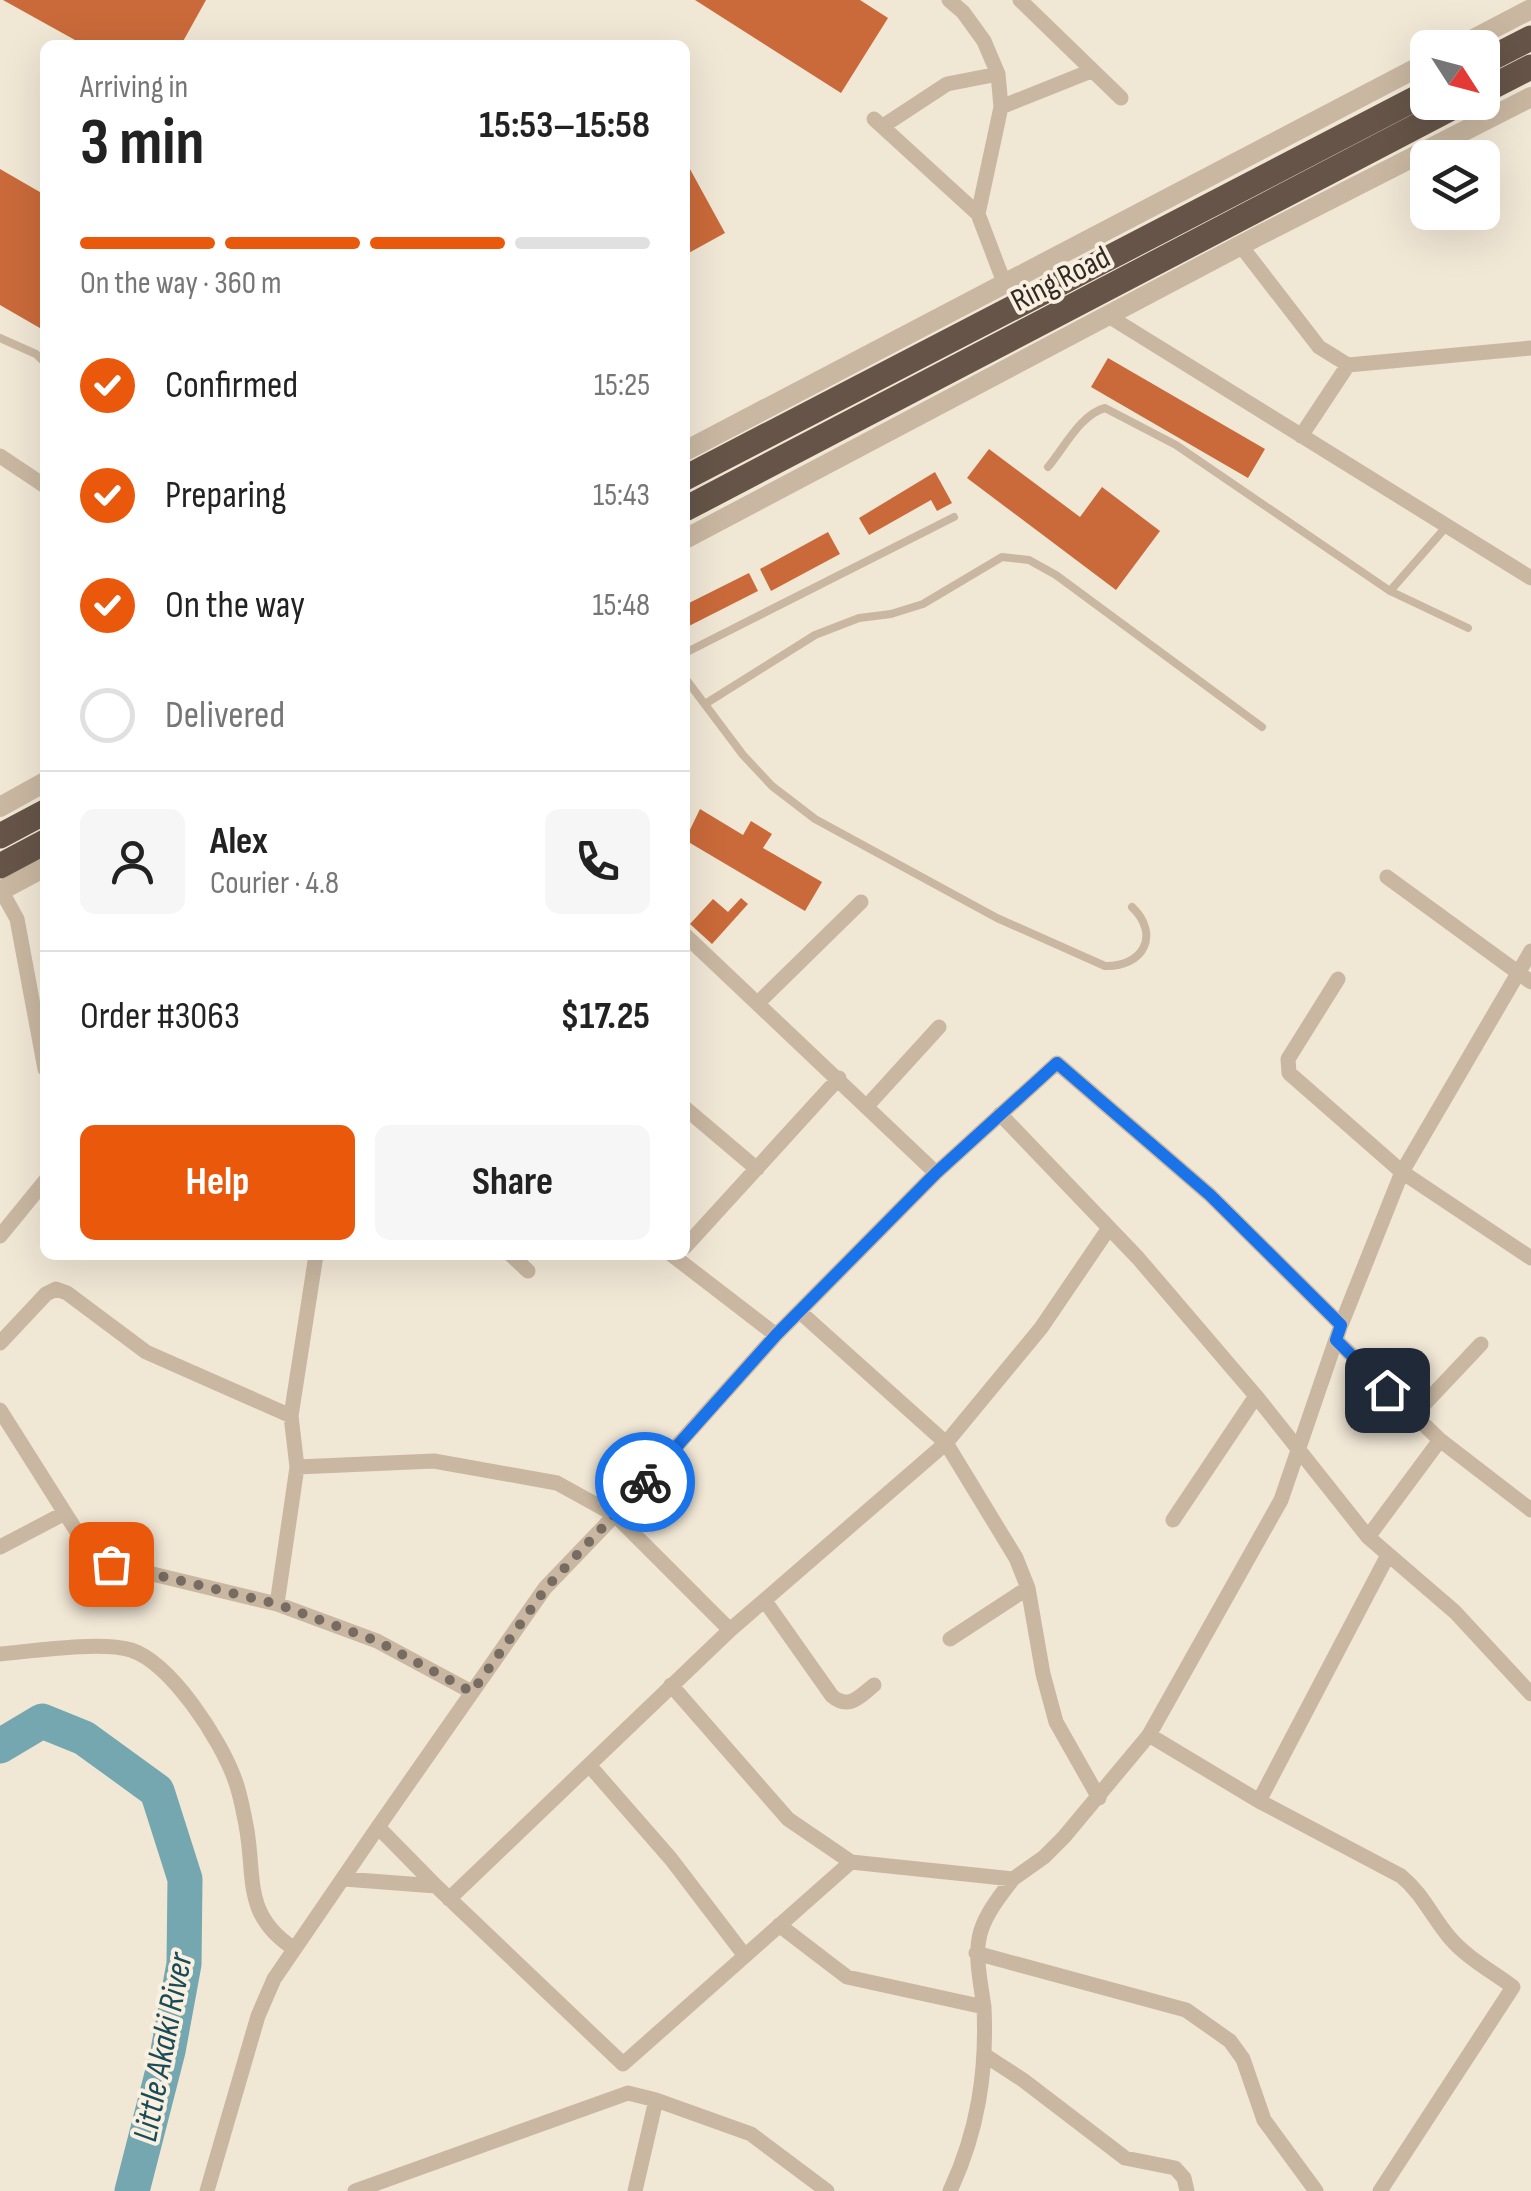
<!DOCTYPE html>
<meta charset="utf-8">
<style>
body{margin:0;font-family:"Sofia Sans Condensed",sans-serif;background:#f6f6f6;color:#222;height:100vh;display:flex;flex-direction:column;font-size:38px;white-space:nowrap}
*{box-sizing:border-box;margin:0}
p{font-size:32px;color:#767676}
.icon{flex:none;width:55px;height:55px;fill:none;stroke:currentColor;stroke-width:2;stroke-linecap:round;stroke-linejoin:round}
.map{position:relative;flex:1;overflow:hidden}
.details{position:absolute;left:40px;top:40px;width:650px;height:1220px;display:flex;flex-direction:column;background:#fff;border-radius:15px;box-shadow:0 10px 40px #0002}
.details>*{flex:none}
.needle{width:65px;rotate:126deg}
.controls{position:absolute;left:1410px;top:30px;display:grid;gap:20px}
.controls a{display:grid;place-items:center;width:90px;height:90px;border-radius:15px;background:#fff;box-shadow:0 10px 40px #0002;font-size:50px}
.pin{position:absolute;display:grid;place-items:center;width:85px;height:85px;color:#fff;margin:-42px;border-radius:20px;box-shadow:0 5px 15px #0006}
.courier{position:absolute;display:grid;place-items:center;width:100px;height:100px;margin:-50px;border:8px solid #1a73e8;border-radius:50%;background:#fff;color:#222;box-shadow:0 2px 12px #0007}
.overview em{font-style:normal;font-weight:700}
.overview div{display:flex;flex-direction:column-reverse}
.overview{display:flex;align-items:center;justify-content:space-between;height:170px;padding:0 40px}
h1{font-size:65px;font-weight:700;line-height:75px}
.bar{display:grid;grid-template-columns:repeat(4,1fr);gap:15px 10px;align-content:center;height:120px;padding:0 40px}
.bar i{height:12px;border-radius:8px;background:#e0e0e0}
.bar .current{background:#ea580c}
.bar p{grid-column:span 4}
.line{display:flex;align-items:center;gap:25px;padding:0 40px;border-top:2px solid #e0e0e0}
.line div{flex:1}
.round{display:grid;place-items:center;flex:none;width:105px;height:105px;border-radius:15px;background:#f6f6f6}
ol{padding:0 40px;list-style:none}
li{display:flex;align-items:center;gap:30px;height:110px}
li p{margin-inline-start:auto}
li .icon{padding:10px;border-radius:50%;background:#ea580c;color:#fff;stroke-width:4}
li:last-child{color:#767676}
li i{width:55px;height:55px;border:5px solid #e0e0e0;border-radius:50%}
.cta{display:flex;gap:20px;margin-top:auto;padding:20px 40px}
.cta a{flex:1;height:115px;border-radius:15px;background:#ea580c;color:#fff;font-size:40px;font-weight:700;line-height:115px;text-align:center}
.cta a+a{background:#f6f6f6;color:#222}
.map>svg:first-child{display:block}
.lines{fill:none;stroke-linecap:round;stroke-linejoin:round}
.river{stroke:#74a7af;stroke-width:35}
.building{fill:#ca6a3a}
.service{stroke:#c9b7a1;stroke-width:8}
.minor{stroke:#c9b7a1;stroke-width:15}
.tertiary{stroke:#c9b7a1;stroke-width:20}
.trunk{stroke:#665448;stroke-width:25}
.done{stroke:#766c62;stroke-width:10;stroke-dasharray:0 18}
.route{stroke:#1a73e8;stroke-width:12}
.labels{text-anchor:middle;stroke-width:8;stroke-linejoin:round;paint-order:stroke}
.street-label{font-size:32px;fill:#332a24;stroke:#f9f0e1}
.water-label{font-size:35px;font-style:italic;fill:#194c56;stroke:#f9f0e1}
</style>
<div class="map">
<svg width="1531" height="2191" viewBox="0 0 1531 2191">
<rect width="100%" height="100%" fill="#f1e7d5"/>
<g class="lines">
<path class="river" d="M0 1746 42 1721 84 1738 157 1791 185 1879 184 1964 168 2051 132 2191"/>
</g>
<path class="building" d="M3 0H206L181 45H84Z
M695 0H860L888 18 841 93Z
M685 160 725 233 685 255Z
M0 169 45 195V331L0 305Z
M1108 358 1265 449 1248 478 1091 387Z
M989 449 1080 517 1102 487 1160 531 1116 590 967 478Z
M935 472 952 503 937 511 931 500 869 535 859 518Z
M828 532 840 554 771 591 760 569Z
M749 573 758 591 685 628V605Z
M700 809 743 835 751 821 772 834 763 848 822 882 805 911 685 840Z
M741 898 748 904 712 944 690 924 713 899 728 912Z"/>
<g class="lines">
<path class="service" d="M0 338 36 354 45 363
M1048 467C1064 448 1081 414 1105 408L1176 445 1390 591 1468 628
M1390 591 1446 527
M685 653 954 517
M685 678 743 755 772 786 815 819 997 918 1105 966C1143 967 1161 935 1132 907
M705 704 815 635 859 618 891 614 923 604 1002 557 1029 560 1056 575 1262 727"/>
<path class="minor" d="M949 0 963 12 984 41 998 74 1001 107 978 214 1005 285
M1020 0 1121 98
M1001 107 1091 71
M874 119 978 214
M883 126 947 84 998 74
M1241 246 1319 347 1348 365 1531 348
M1110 317 1531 578
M1301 436 1348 365
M0 456 45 486
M1387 877 1531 982
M1 890 17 919 45 1069
M685 935 936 1173
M1338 979 1288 1059 1289 1073 1402 1172 1531 1258
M758 1003 861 902
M867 1106 939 1027
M685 1108 757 1169
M1000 1114 1138 1258 1256 1396 1368 1537 1455 1612 1531 1694
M1109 1228 1041 1328 946 1443 730 1630 615 1515 545 1588 378 1827 436 1886 623 2064 851 1862 1013 1879 1044 1857 1064 1837 1149 1735 1281 1500 1341 1325 1402 1172 1531 951
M0 1236 45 1181
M685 1247 839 1078
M316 1255 291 1416 297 1467 434 1461 557 1483 615 1515 776 1335 936 1173 1057 1063 1210 1195 1341 1325
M511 1255 528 1271
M672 1255 776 1335
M800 1312 946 1443 1016 1558 1028 1588 1043 1674 1056 1722 1099 1798
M1336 1340 1440 1440 1531 1510
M0 1343 46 1294 56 1289 67 1293 146 1352 291 1416
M0 1410 65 1513
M1413 1416 1481 1344
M1173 1520 1256 1396
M1368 1537 1440 1440
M0 1547 65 1513 91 1554 111 1564 277 1604 377 1641 472 1692
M765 1601 832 1696C849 1710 859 1697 874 1685
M277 1604 297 1467
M950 1639 1028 1588
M0 1654C33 1651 100 1641 131 1650 171 1663 221 1740 235 1780 240 1793 243 1810 246 1825 256 1877 242 1914 293 1948
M671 1685 788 1819 851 1862
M1149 1735 1259 1801 1388 1555
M589 1765 671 1859 745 1956
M1259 1801 1401 1876C1423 1894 1432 1917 1450 1938 1467 1958 1493 1972 1513 1987L1380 2191
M344 1879 436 1886
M449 1899 730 1630
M779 1925 847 1977 984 2007C987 2072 978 2131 950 2191
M976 1953 1186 2010 1230 2041 1243 2059 1264 2120 1316 2191
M984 2007C974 1942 971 1932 1013 1879
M986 2056 1023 2080 1125 2158 1175 2168 1184 2178 1187 2191
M207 2191 258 2016 274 1979 378 1827
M355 2191 628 2093 656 2100 751 2134 827 2191
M635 2191 656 2100"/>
<path class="tertiary" d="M1456 48 1531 9
M685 451 1428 62
M685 539 1262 234 1531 97
M0 807 45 782
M0 891 45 867"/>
<path class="trunk" d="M1482 63 1531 38
M1482 92 1531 67
M685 478 1428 92
M685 509 1463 102
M0 836 45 812
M0 866 45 842"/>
</g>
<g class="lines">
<path class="done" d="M111 1564 277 1604 377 1641 472 1692 546 1588 645 1482"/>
<path class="route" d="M645 1482 776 1335 936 1173 1057 1063 1210 1195 1341 1325 1336 1340 1387 1390"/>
</g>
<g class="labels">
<g class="street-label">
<text transform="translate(1060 278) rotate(-27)" y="11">Ring Road</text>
</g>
<g class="water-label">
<text transform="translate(162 2047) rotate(-79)" y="12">Little Akaki River</text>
</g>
</g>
</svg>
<div class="controls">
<a><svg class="needle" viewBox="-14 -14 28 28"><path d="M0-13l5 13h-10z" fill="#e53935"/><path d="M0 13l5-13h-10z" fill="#767676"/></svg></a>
<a><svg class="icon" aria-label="layers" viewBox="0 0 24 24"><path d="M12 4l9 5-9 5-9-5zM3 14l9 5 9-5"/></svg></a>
</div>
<div class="pin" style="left:111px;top:1564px;background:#ea580c"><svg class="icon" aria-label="bag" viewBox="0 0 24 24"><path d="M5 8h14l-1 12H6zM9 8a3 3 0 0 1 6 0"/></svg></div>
<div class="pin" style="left:1387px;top:1390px;background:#1f2937"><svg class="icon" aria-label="home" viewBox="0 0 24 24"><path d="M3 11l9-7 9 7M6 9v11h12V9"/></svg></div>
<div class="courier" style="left:645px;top:1482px"><svg class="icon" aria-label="bike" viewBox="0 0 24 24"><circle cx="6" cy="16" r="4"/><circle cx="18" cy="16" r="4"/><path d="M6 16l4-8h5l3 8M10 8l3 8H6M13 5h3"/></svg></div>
<section class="details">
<div class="overview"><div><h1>3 min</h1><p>Arriving in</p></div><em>15:53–15:58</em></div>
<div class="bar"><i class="current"></i><i class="current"></i><i class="current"></i><i></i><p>On the way · 360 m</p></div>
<ol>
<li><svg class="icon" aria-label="check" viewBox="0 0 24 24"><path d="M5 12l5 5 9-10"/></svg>Confirmed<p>15:25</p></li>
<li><svg class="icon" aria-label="check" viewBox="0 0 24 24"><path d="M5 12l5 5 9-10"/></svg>Preparing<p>15:43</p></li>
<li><svg class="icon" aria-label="check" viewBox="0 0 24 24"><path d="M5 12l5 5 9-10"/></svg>On the way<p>15:48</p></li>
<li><i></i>Delivered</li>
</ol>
<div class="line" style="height:180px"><a class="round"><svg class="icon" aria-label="person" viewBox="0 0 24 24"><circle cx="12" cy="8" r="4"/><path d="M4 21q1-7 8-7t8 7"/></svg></a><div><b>Alex</b><p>Courier · 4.8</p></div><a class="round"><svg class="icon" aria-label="phone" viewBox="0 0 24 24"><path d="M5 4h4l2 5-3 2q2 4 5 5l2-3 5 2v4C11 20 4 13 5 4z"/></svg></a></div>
<div class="line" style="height:130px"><div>Order #3063</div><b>$17.25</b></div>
<div class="cta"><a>Help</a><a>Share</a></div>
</section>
</div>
